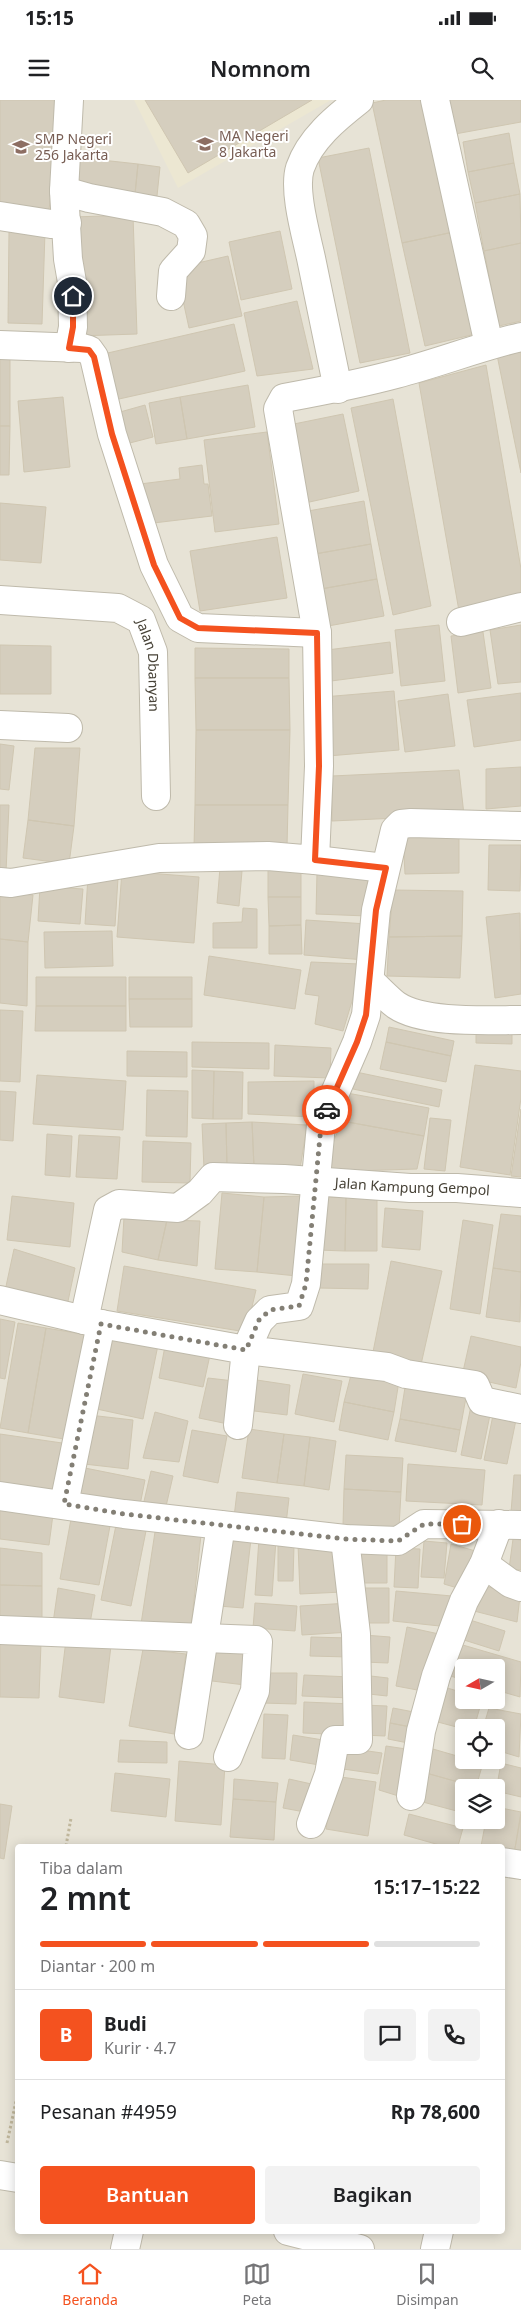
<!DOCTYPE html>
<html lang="id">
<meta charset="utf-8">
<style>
body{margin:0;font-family:"Noto Sans",sans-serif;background:#f2f2f2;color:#202124;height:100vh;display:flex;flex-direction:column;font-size:19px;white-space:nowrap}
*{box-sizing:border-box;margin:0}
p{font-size:16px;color:#757577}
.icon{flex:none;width:28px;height:28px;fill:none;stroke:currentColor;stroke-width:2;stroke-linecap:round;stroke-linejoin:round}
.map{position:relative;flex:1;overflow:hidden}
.details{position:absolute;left:15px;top:1744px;width:490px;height:390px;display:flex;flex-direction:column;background:#fff;border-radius:5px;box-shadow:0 2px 12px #0003}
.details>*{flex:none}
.needle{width:32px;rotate:261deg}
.controls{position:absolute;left:455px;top:1559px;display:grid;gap:10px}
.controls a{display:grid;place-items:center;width:50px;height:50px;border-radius:5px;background:#fff;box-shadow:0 2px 12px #0003;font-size:25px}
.pin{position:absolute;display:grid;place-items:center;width:42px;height:42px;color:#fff;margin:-21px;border:2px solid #fff;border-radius:50%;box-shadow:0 1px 5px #0007}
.courier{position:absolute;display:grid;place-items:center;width:50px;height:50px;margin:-25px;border:4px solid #f4521f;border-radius:50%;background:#fff;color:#222;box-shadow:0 1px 6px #0007}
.head em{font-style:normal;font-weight:600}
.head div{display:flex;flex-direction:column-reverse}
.head{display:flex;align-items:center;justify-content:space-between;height:85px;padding:0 25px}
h1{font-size:32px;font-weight:600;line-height:38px}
.bar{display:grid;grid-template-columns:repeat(4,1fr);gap:8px 5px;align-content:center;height:60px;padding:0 25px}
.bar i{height:6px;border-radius:4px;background:#e0e0e0}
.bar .on{background:#f4521f}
.bar p{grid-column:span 4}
.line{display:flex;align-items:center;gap:12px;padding:0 25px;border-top:1px solid #e0e0e0}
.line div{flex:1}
.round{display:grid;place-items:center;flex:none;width:52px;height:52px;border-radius:5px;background:#f2f2f2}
.action{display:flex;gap:10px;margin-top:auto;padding:10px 25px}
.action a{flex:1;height:58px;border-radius:5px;background:#f4521f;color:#fff;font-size:20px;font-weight:600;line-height:58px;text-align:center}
.action a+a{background:#f2f2f2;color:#202124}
.status{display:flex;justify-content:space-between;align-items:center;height:35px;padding:0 25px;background:#fff;direction:ltr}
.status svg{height:14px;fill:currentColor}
header{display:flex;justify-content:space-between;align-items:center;height:65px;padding:0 25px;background:#fff;font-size:22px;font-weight:600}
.dock{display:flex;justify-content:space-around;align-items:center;height:70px;border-top:1px solid #e0e0e0;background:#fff;font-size:14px;color:#757577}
.dock a{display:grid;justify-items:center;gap:2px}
.dock .on{color:#f4521f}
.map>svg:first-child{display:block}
.residential{fill:#e7e3d6;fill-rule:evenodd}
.education{fill:#ece7d2}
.building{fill:#d5cebe;stroke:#cfc6b1}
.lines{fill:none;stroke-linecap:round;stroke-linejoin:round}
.minor-casing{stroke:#bfbaab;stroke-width:30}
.path{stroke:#c0b79c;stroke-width:3;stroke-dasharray:2.5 2.5;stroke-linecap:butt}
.minor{stroke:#fff;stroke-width:28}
.done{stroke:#837f75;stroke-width:5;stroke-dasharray:0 9}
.route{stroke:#f4521f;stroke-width:6}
.labels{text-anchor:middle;stroke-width:4;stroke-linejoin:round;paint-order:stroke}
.education-label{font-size:14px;fill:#785e54;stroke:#fff;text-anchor:start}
.street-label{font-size:14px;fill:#474237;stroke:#fff}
</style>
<div class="status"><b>15:15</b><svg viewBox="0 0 49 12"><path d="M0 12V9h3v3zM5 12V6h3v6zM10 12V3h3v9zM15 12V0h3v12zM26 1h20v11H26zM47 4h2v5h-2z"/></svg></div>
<header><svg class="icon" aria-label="menu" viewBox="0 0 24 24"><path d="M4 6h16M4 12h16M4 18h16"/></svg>Nomnom<svg class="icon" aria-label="search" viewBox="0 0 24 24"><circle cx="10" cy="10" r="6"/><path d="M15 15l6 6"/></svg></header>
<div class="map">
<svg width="521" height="2149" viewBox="0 0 521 2149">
<rect width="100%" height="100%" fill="#f3f1e8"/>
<path class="residential" d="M0 0H521V2149H0ZM464 1568H496V1600H464ZM464 1628H496V1660H464ZM464 1688H496V1720H464ZM18 1746H502V2131H18Z"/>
<path class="education" d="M134 0H331L178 88Z"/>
<path class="building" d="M0 0H61L49 110 0 105Z
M145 0H312L188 73Z
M386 0H429L458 131 402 143 372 3Z
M449 0H521V22L455 34Z
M509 33 514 63 468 72 463 42Z
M369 48 410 253 360 263 318 58Z
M74 57 138 64 135 94 70 87Z
M514 63 520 94 475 103 468 72Z
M138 64 160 67 157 96 135 94Z
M520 94 521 143 484 151 475 103Z
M133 115 137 234 78 236 73 117Z
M9 131 45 132 42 224 8 223Z
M280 131 292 189 241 200 229 142Z
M458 131 480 233 425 246 402 143Z
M521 143V221L499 226 484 151Z
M228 156 242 216 189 228 176 168Z
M297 201 313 269 257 276 244 213Z
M234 224 245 271 110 301 99 255Z
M0 250H10V326H0Z
M521 250V373L497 255Z
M486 265 521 469V499L459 511 419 283Z
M248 285 255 327 187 339 180 297Z
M63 297 70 367 24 372 18 301Z
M180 297 187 339 156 344 149 303Z
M393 299 431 506 393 515 351 308Z
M145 305 153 337 122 345 113 314Z
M343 314 359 391 305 403 289 325Z
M0 326H10L9 375H0Z
M267 332 279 424 215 432 204 340Z
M202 365 204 384H208L212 416 145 424 140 384 180 379 179 368Z
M364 401 371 444 315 454 308 411Z
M0 403 46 407 41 463 0 460Z
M277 437 287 498 200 511 190 451Z
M371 444 377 479 321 489 315 454Z
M377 479 384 516 328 526 321 489Z
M439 525 445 581 401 586 395 530Z
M521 525V582L498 584 490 530Z
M483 532 491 588 458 593 451 536Z
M390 542 393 573 331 581 327 550Z
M0 545 51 546V594H0Z
M195 548 289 549V578H195Z
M195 578H289L290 630H196Z
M394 591 399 650 328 656 323 597Z
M521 593V640L474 647 467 600Z
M448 594 455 646 405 652 398 601Z
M196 630H290L288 705H195Z
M0 644 14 646 9 690 0 689Z
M35 648H80L74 726 28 720Z
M521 667V706L486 709V669Z
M459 670 464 715 332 721V676Z
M0 705H9L6 772H0Z
M195 705H288L287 747H194Z
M28 720 74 726 69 764 23 758Z
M459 736V773L405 774 403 737Z
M489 745H521L520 791 488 790Z
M268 767H301V797H268Z
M220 768 242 771 239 806 217 803Z
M122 771 199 777 194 843 117 837Z
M317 772 368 774 367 816 316 814Z
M88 776 118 778 115 826 85 824Z
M40 786 83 789 80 824 38 821Z
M393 790 463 791 462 836 389 837Z
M0 792 33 795 28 842 0 839Z
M268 797H301V825L269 826Z
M243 808 257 809V848H213V823L242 822Z
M520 813 521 894 495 898 486 817Z
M306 820 367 824 365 860 304 855Z
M301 825 302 854H269V826Z
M112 831 113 866 45 868 44 832Z
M462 836 460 878 387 876 389 837Z
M0 839 28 842 27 906 0 903Z
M209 856 301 870 295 909 204 895Z
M311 862 360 864 356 888 343 931 315 924 319 896 305 894Z
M36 877H126V906H36Z
M129 877H192V899H129Z
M129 899H192V927H130Z
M36 906H126V931H35Z
M0 910 23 911 20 982 0 981Z
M476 925 512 926V944L476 943Z
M389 927 454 941 451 956 386 942Z
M192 942 269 943V969L192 967Z
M386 942 451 956 446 982 380 969Z
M275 945 331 948 330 978 274 976Z
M127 951 187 952V977L127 976Z
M475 965 521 971V998L510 1075 460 1067Z
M192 970 214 971 213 1019 192 1018Z
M214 971 243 972 242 1019H213Z
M356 972 442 990 439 1007 353 989Z
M37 975 126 981 123 1030 33 1024Z
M314 981V1017L248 1014V982Z
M147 990 188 991 187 1037 146 1036Z
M0 991 16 992 13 1041 0 1040Z
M347 993 429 1008 424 1036 342 1021Z
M521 1009V1077L511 1076Z
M430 1018 451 1020 445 1071 424 1069Z
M342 1021 424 1036 417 1069 321 1072Z
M252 1022 307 1025 300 1069 254 1067Z
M252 1022 254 1067 227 1068 226 1023Z
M226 1023 227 1068 204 1069 202 1024Z
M47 1034 72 1036 70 1077 45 1075Z
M79 1035 120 1037 117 1079 76 1077Z
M143 1041 191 1043 190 1083 142 1082Z
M222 1093 264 1097 257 1172 215 1169Z
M12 1096 74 1103 70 1147 7 1140Z
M303 1096 297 1176 257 1172 264 1097Z
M319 1097H346L345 1151 318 1150Z
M346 1097H377V1151H345Z
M385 1108 423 1111 420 1150 382 1147Z
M501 1114 521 1116V1172L493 1168Z
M124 1117 167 1120 158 1160 122 1152Z
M167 1120 200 1121 197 1166 158 1160Z
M463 1120 493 1125 480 1214 450 1209Z
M14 1149 75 1168 67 1206 5 1191Z
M391 1161 442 1171 420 1269 372 1257Z
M319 1164H369L368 1189 318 1188Z
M124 1166 256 1190 246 1232 117 1211Z
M493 1168 521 1172 520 1222 486 1217Z
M0 1219 15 1222 5 1279 0 1278Z
M18 1223 46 1228 28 1333 0 1328Z
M46 1228 88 1235 70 1340 28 1333Z
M107 1235 158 1245 143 1319 92 1308Z
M471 1236 521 1247V1262L516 1288 462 1276Z
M165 1246 210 1255 203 1287 159 1278Z
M352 1271 399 1281 394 1312 344 1302Z
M303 1274 342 1281 334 1322 295 1314Z
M208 1278 234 1281 228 1324 199 1318Z
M250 1279 290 1285 287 1315 246 1310Z
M406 1281 467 1292 460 1330 400 1319Z
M344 1302 394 1312 388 1340 339 1330Z
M471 1306 491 1310 481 1359 461 1355Z
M494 1310 517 1315 507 1364 484 1360Z
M155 1312 188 1321 179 1362 143 1358Z
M89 1315 133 1320 128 1369 84 1364Z
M400 1319 460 1330 456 1352 395 1341Z
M249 1329 284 1334 277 1383 242 1378Z
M192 1330 227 1336 218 1383 183 1376Z
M0 1334 69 1344 59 1399 0 1392Z
M284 1334 310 1337 304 1386 277 1383Z
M310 1337 336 1341 329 1390 304 1386Z
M346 1355 403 1358 401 1392 344 1389Z
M408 1364 485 1370 482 1405 406 1401Z
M80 1367 145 1380 139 1410 74 1398Z
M151 1371 173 1376 164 1415 142 1410Z
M514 1375H521V1413L511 1412Z
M344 1389 401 1392 399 1428 343 1425Z
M237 1392 289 1398 286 1424 234 1417Z
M0 1405 54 1407 49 1445 0 1439Z
M71 1419 110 1426 99 1485 60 1479Z
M116 1425 146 1431 131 1506 101 1500Z
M155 1432 201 1435 191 1528 141 1524Z
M228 1436 251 1439 243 1508 219 1506Z
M259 1439 276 1440 272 1496 255 1495Z
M513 1439 521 1440V1470L509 1469Z
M424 1441 447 1443 444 1478 421 1477Z
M341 1442 343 1492 300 1494 298 1444Z
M278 1444 294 1445 293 1481H278Z
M451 1444 479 1452 464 1490 444 1484Z
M0 1448 42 1453V1486L0 1485Z
M357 1448H387V1483H357Z
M396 1448 420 1449 418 1488 394 1487Z
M0 1485 42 1486V1526L0 1521Z
M482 1485 520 1496 517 1522 474 1511Z
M58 1488 95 1495 89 1529 53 1523Z
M359 1488H389V1523H359Z
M396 1491 452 1496 449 1527 393 1521Z
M255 1503 297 1506 295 1531 253 1528Z
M349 1503 351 1532 302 1535 300 1506Z
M470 1520 505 1531 499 1551 464 1540Z
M407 1527 439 1534 428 1592 396 1586Z
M364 1535 390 1537 388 1563 363 1562Z
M311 1537 349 1538V1557L310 1556Z
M0 1539 41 1543 39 1598 0 1597Z
M66 1540 111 1546 104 1603 59 1597Z
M456 1543 521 1562 520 1597 496 1590V1568H464V1580L447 1575Z
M208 1546 249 1551 245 1585 204 1580Z
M143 1549 186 1554 174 1634 129 1626Z
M263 1573H297L296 1604 262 1603Z
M304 1575 352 1577 351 1598 302 1596Z
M362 1575 388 1578 387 1596 360 1593Z
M444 1587 464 1593V1600H482L474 1628H464V1629L434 1621Z
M304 1602 353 1604 352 1635 303 1633Z
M363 1605 387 1606 385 1636 362 1635Z
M393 1608 419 1613 416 1628 390 1623Z
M489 1608 521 1614 519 1657 496 1650V1628H483Z
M264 1614 288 1615 285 1659 262 1658Z
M390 1623 416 1628 413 1644 388 1639Z
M293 1635 329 1641 325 1666 290 1660Z
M120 1640 167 1642V1663L118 1662Z
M386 1646 413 1650 405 1698 379 1690Z
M340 1647 382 1653 378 1674 336 1668Z
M433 1649 464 1658V1660L483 1663 476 1687 426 1673Z
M179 1661 225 1665 221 1725 175 1721Z
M501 1663 521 1668V1697L496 1691Z
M115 1673 170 1679 166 1717 111 1711Z
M426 1673 476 1687 464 1688V1713L419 1701Z
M334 1676 376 1682 368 1736 326 1729Z
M234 1679 278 1683 276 1702 233 1699Z
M289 1679 316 1685 310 1713 283 1708Z
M233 1699 276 1702 274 1740 230 1737Z
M0 1704 12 1706 4 1759 0 1758Z
M496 1707 521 1712 514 1754 502 1751V1746H481L486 1720H496Z
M409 1714 463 1728 458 1746H443L404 1735Z
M521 1715V1755L514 1754Z"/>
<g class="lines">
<g class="minor-casing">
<g id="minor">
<path d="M69 0 64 91 68 159 72 182 73 227 69 248"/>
<path d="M435 0 489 245"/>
<path d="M64 91 89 98 163 112 186 124 193 136 191 151 173 171 171 196"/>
<path d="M0 116 51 124 67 123"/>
<path d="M0 245 82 248 89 250 94 257 112 334 154 465 180 518 198 528 317 533"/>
<path d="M338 289C329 245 320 201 311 158 306 135 293 90 300 68 310 39 336 18 359 0"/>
<path id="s1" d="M0 500 118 508 141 520 153 552 156 696"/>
<path d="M461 522 521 507"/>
<path d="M0 625 68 628"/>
<path d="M521 726 411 723 401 724 395 730 376 810 366 915 357 942 321 1025 306 1184 299 1206 270 1210 259 1221 246 1250 387 1267 406 1274 475 1285 482 1301 521 1309"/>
<path d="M315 760 385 768"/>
<path d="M0 782 11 783 159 758 268 756 315 760 319 666 317 533 278 309 284 298C322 291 359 284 396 274 438 263 479 247 521 237"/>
<path d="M371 882C379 889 387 898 396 905 424 924 488 920 521 920"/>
<path d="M0 1200 101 1224 246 1250 238 1325"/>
<path id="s2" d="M84 1220 108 1110 119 1104 178 1108 200 1092 213 1077 284 1079 410 1088H457L521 1093"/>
<path d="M0 1396 124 1414 345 1439 398 1441 424 1424 521 1425"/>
<path d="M64 1404 101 1224"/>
<path d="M484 1464 510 1483 521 1487"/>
<path d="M0 1530 256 1540 258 1542 255 1591 228 1657"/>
<path d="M189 1635 221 1425"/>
<path d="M411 1696 421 1631 436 1576 464 1501 484 1464 499 1424"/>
<path d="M311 1724 329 1674 335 1640H358L356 1534 345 1439"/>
<path d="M502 1762 521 1765"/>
<path d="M0 2075 18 2078"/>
<path d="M288 2131 360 2149"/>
<path d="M125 2149 129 2131"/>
<path d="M435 2149 439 2131"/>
</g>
</g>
<path class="path" d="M66 1746 71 1718
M7 2043 18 1992"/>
<use href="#minor" class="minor"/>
</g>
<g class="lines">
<path class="done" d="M327 1010 321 1026 306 1184 299 1206 270 1210 259 1220 246 1250 101 1224 64 1404 124 1414 345 1439 398 1441 424 1424H462"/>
<path class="route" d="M73 196V227L69 248 89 250 94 257 112 334 154 465 180 518 198 528 317 533 319 666 315 760 386 768 376 810 366 915 357 942 327 1010"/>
</g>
<defs>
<g id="school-bare" transform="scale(1.35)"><path d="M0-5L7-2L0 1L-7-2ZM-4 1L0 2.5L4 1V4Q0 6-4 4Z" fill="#8d6e63" stroke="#fff" stroke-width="2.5" paint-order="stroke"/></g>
</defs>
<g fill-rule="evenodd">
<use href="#school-bare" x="205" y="44"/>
<use href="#school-bare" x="21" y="47"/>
</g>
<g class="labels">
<g class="education-label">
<text x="219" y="41">MA Negeri<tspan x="219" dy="16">8 Jakarta</tspan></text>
<text x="35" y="44">SMP Negeri<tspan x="35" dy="16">256 Jakarta</tspan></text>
</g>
<g class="street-label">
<text dy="5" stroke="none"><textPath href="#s1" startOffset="191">Jalan Dbanyan</textPath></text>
<text dy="5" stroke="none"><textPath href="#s2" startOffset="431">Jalan Kampung Gempol</textPath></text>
</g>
</g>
</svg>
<div class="controls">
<a><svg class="needle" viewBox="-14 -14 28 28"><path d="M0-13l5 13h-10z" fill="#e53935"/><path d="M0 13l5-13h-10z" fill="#757577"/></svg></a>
<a><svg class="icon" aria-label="locate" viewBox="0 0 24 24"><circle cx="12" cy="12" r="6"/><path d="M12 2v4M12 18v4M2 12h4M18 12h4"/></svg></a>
<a><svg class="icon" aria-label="layers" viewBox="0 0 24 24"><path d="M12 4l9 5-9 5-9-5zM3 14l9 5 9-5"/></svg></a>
</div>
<div class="pin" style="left:462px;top:1424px;background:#ea580c"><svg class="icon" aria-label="bag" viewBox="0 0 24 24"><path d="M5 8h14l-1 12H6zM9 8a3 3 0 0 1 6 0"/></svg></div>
<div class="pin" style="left:73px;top:196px;background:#1f2937"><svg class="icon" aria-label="home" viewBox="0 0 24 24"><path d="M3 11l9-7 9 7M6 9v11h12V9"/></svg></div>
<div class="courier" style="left:327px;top:1010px"><svg class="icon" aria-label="car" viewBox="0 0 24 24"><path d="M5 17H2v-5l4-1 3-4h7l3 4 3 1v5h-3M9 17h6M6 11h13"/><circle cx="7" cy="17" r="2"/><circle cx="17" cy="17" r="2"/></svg></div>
<section class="details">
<div class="head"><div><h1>2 mnt</h1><p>Tiba dalam</p></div><em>15:17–15:22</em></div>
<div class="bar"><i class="on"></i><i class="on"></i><i class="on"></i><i></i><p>Diantar · 200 m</p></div>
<div class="line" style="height:90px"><b class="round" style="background:#f4521f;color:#fff">B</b><div><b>Budi</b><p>Kurir · 4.7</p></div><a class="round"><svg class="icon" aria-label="chat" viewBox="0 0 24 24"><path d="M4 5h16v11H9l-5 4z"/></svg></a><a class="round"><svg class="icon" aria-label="phone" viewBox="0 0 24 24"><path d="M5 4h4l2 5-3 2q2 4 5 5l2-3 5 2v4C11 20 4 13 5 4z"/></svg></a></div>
<div class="line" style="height:65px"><div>Pesanan #4959</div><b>Rp 78,600</b></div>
<div class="action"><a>Bantuan</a><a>Bagikan</a></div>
</section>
</div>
<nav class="dock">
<a class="on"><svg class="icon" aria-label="home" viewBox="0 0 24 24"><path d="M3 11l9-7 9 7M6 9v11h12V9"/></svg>Beranda</a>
<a><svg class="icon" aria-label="map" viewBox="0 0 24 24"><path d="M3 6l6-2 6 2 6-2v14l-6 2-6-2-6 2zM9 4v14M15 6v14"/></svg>Peta</a>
<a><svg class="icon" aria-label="saved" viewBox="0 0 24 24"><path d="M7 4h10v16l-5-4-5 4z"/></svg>Disimpan</a>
</nav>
